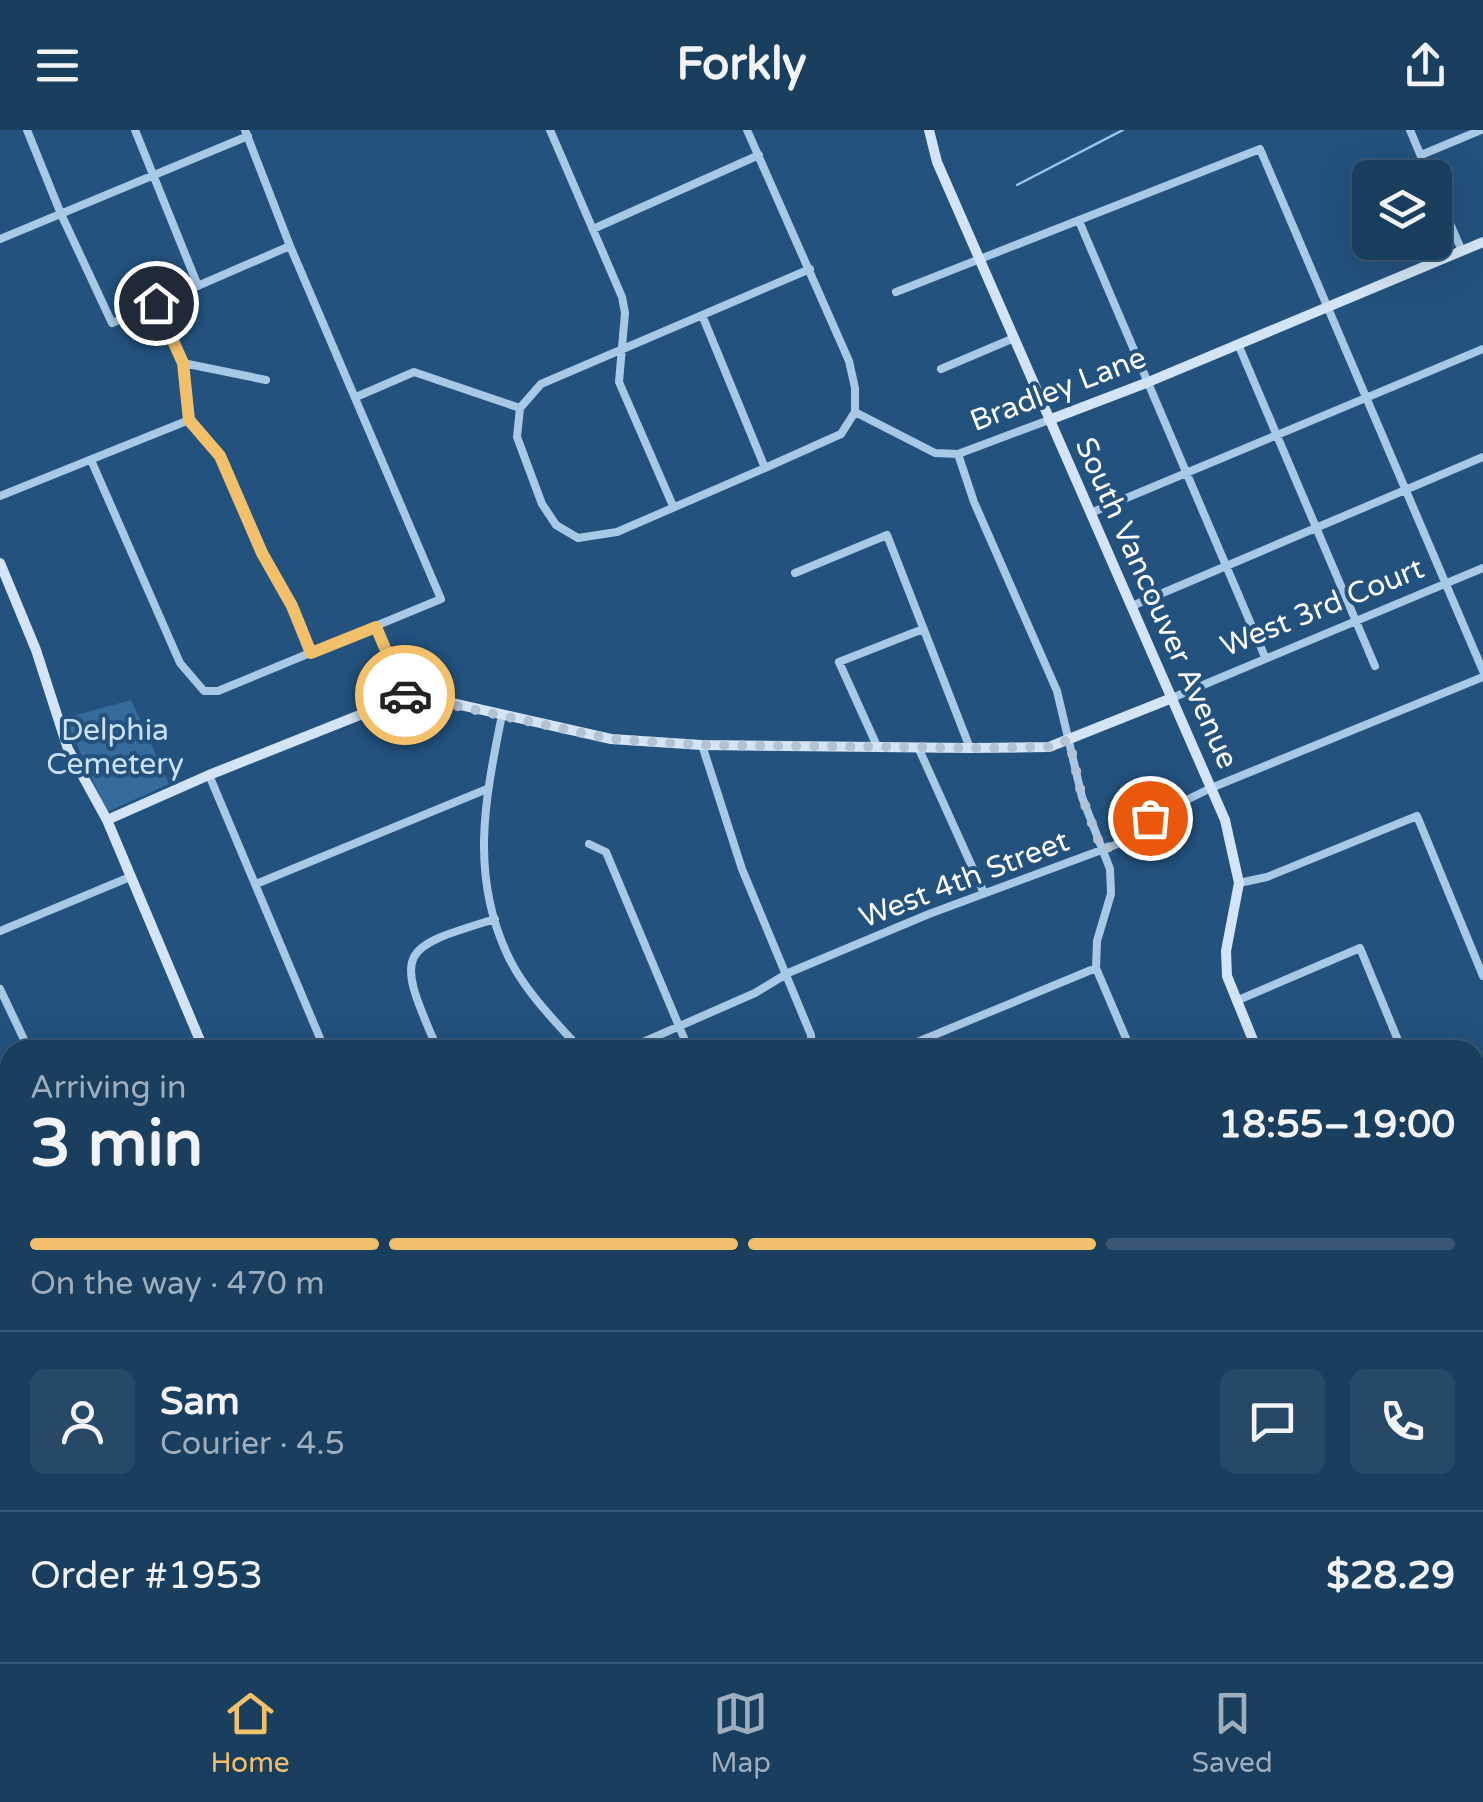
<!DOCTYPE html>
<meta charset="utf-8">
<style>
body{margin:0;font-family:"Varela Round",sans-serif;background:#274967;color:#f1f3f6;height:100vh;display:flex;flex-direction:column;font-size:38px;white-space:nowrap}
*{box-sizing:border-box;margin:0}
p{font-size:32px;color:#9faebc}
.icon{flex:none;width:55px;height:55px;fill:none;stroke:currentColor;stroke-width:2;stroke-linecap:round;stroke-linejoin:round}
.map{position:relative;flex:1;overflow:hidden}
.side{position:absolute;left:0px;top:910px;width:1485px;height:622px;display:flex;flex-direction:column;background:#1a3e5e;border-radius:30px 30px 0 0;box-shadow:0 10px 40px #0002,0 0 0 2px #385773}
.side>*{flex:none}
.fabs{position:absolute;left:1352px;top:30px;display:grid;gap:20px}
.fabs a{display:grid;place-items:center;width:100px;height:100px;border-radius:15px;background:#1a3e5e;box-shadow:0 10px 40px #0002,0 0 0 2px #385773;font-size:50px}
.pin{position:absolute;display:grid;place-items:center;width:85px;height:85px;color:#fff;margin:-42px;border:5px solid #fff;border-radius:50%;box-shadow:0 2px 10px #0007}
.courier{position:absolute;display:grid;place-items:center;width:100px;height:100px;margin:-50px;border:8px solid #f2c06a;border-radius:50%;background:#fff;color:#222;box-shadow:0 2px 12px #0007}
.overview em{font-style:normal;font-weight:700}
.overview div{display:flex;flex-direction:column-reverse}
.overview{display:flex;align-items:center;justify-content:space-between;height:170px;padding:0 30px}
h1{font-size:65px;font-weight:700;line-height:75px}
.bar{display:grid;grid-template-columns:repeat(4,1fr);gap:15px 10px;align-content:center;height:120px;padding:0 30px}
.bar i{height:12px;border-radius:8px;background:#385773}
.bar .selected{background:#f2c06a}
.bar p{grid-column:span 4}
.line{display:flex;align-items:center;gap:25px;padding:0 30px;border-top:2px solid #385773}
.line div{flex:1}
.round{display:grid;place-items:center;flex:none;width:105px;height:105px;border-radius:15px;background:#274967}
header{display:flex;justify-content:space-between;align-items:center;height:130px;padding:0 30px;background:#1a3e5e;font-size:45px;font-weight:700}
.dock{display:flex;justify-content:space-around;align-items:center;height:140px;border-top:2px solid #385773;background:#1a3e5e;font-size:28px;color:#9faebc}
.dock a{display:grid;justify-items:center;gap:5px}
.dock .selected{color:#f2c06a}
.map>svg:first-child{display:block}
.green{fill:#366c9c}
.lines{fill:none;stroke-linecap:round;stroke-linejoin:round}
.stream{stroke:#9cc5e7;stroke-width:2.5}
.street{stroke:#a8c9e6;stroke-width:8}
.secondary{stroke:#d2e4f5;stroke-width:10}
.done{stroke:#b2c2d2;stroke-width:10;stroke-dasharray:0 18}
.route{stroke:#f2c06a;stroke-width:12}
.labels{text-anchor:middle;stroke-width:8;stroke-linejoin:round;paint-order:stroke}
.street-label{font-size:30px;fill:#fff;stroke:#23527e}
.park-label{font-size:30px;fill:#cbe1f5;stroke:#23527e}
</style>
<header><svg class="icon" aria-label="menu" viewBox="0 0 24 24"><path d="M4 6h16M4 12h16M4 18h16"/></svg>Forkly<svg class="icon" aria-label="share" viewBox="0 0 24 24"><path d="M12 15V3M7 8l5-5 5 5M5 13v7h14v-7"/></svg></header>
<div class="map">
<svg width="1483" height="1532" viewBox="0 0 1483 1532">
<rect width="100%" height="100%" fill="#23527e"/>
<path class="green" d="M131 570 169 654 107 682 65 588Z"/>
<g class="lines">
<path class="stream" d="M1017 55 1123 0"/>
<path class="street" d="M27 0 61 84 112 193 290 116
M135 0 198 156
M550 0 622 167 625 183 619 252 673 376
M747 0 849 231 855 258V282
M1410 0 1430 48
M1421 25 1481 0
M1435 59 1462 121
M1079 91 1265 527
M593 99 759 25
M0 109 248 6
M896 162 1260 19 1483 541
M155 173 183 233 189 290 220 325 262 423 292 475 311 523
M702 185 765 338
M1238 214 1375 536
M183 233 266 250
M941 239 1014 208
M356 267 414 242 520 278
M520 278 517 307 542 374 556 395 578 408 617 402 765 338 841 304 855 282
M520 278 541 254 810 139
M855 282 935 323 958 324 1049 290
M958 324 974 372 1057 561 1082 667 1110 739 1111 764 1097 811 1096 838 1131 920
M91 330 180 533 204 561H218L441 469 290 116 245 0
M0 366 189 290
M1093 382 1483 219
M795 443 887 405 970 618
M1132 476 1483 327
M376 497 405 567
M1172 568 1483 438
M502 585C485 669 469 746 509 828 526 863 556 892 581 920
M702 615 742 739 811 905V920
M877 616 839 532 923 499
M918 617 984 763
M209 645 325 920
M589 714 606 722 689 920
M1239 753 1267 747 1417 686 1483 846
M256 754 487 659
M0 801 130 747
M0 859 29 920
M1236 871 1360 818 1402 920
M435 913C394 820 400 818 495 789
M625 920 755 863 788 843 929 784 1123 712 1150 688 1211 658 1483 547
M898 920 1096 838
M1373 920 1398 910
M1475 987 1483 984
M1475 1095 1483 1092
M1475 1205 1483 1202
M1475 1311 1483 1308
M885 1522 889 1532
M1003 1522 1007 1532
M1105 1522 1109 1532
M1211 1522 1215 1532
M666 1532 675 1522
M768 1532 769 1522"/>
<path class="secondary" d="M929 0 937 32 1225 690 1239 753 1226 821 1227 846 1257 920
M1049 290 1146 253 1483 112
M0 433 36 520 68 619 107 690 204 920
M107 690 209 645 405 567 421 566 611 609 702 615 970 618 1049 617 1172 568
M0 1339 10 1347
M1475 1441 1483 1461
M126 1522 129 1532
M472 1522 481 1532"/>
</g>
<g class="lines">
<path class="done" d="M405 565 611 609 702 615 970 618 1049 617 1069 610 1082 667 1102 720 1123 712 1150 688"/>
<path class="route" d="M156 173 183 233 189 290 220 326 262 423 292 476 311 523 376 497 405 565"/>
</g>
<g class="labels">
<g class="street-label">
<text transform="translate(1058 259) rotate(-21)" y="10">Bradley Lane</text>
<text transform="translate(1157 473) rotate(66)" y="10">South Vancouver Avenue</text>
<text transform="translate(1322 477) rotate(-22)" y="10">West 3rd Court</text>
<text transform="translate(964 749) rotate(-21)" y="10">West 4th Street</text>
</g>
<g class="park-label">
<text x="115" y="610">Delphia<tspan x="115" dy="34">Cemetery</tspan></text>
</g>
</g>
</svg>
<div class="fabs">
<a><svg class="icon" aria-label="layers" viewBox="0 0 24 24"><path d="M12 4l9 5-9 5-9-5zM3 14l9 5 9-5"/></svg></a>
</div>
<div class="pin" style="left:1150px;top:688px;background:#ea580c"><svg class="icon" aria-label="bag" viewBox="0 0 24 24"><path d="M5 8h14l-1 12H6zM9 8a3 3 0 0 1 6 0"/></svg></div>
<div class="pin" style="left:156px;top:173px;background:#1f2937"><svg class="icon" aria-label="home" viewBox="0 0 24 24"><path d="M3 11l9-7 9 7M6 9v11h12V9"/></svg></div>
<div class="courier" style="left:405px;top:565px"><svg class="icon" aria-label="car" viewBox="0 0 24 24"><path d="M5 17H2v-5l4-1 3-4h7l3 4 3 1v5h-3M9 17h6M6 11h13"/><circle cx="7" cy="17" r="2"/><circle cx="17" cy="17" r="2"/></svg></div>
<section class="side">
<div class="overview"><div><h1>3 min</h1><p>Arriving in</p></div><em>18:55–19:00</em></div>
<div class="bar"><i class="selected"></i><i class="selected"></i><i class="selected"></i><i></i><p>On the way · 470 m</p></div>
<div class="line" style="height:180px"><a class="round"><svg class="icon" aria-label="person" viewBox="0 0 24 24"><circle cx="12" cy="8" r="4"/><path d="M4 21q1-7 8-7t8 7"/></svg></a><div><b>Sam</b><p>Courier · 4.5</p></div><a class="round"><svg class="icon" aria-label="chat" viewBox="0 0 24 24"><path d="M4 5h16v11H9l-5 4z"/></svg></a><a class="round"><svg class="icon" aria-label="phone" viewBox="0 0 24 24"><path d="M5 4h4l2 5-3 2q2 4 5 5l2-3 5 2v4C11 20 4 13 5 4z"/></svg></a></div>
<div class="line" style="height:130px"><div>Order #1953</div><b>$28.29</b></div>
</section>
</div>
<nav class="dock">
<a class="selected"><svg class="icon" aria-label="home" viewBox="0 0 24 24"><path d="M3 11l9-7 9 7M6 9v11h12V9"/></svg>Home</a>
<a><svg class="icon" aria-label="map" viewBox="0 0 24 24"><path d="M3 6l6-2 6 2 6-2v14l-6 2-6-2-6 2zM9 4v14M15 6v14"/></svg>Map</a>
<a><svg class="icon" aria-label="saved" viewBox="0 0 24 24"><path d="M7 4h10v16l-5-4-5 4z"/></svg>Saved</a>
</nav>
